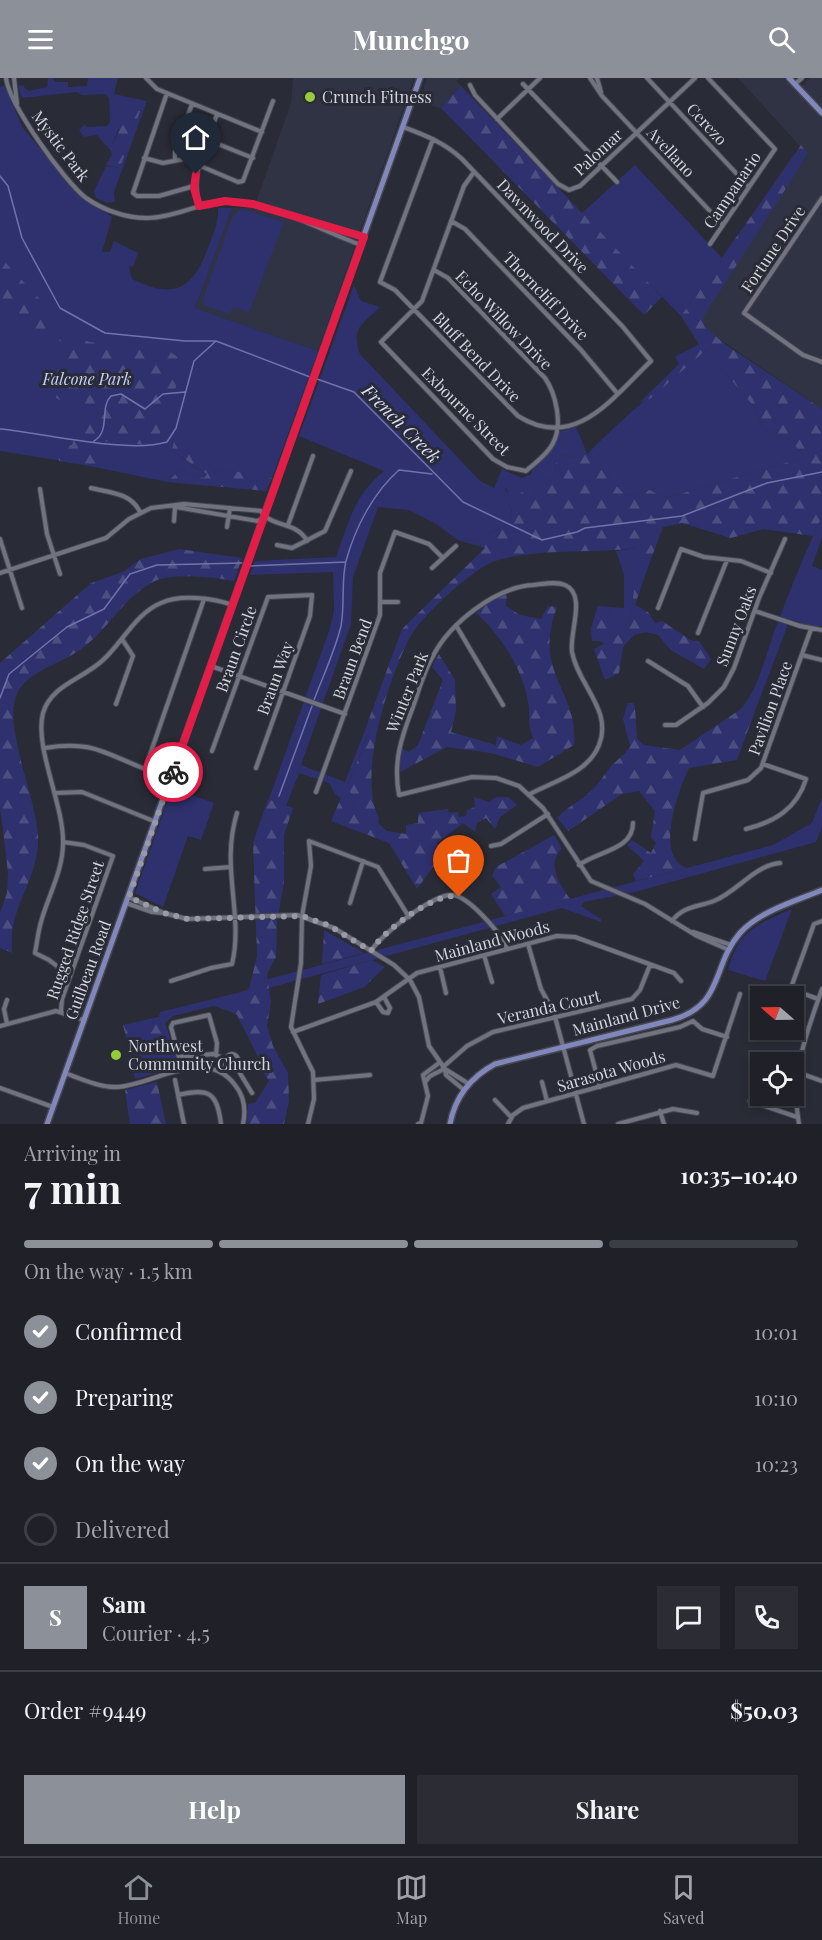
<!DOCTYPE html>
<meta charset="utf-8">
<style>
body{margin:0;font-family:"Playfair Display",serif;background:#2c2d34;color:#f1f3f6;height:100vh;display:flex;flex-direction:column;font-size:22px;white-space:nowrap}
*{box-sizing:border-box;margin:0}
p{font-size:20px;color:#a1a3a8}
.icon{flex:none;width:33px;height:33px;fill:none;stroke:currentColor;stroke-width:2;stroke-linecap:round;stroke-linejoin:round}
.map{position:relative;height:1046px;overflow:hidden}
.drawer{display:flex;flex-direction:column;background:#1f2028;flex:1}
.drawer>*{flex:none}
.needle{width:39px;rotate:290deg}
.buttons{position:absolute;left:750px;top:908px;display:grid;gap:12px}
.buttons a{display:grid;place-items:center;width:54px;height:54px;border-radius:0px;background:#1f2028;box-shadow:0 3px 9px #0003,0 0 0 2px #3c3e45;font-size:30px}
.pin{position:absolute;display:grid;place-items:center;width:51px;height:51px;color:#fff;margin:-62px -26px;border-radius:50% 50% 50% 0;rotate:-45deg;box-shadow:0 0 6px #0007}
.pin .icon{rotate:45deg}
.courier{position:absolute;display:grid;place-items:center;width:60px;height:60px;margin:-30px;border:4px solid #e11d48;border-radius:50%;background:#fff;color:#222;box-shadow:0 2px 8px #0007}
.head em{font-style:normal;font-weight:700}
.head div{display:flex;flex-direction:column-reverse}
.head{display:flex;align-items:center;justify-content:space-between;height:102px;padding:0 24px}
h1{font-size:39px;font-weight:700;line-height:45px}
.bar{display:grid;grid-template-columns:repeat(4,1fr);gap:9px 6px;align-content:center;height:72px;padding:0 24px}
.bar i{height:8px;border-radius:4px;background:#3c3e45}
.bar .active{background:#8c9099}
.bar p{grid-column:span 4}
.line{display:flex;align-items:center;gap:15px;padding:0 24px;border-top:2px solid #3c3e45}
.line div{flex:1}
.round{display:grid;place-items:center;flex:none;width:63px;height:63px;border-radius:0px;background:#2c2d34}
ol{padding:0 24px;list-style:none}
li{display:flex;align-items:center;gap:18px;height:66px}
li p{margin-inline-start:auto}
li .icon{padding:6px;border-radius:50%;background:#8c9099;color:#fff;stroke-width:4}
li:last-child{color:#a1a3a8}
li i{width:33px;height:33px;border:3px solid #3c3e45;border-radius:50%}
.action{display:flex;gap:12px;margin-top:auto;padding:12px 24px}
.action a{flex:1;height:69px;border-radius:0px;background:#8c9099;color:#fff;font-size:24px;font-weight:700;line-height:69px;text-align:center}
.action a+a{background:#2c2d34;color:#f1f3f6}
header{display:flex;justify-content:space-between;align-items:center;height:78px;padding:0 24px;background:#8c9099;color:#fff;font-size:27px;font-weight:700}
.tab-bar{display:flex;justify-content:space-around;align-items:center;height:84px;border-top:2px solid #3c3e45;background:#1f2028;font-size:16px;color:#a1a3a8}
.tab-bar a{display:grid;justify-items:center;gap:3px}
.tab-bar .active{color:#8c9099}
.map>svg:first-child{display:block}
.built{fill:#303344}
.green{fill:#2f316e}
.forest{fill:url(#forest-firs)}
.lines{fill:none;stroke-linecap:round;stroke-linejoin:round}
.stream{stroke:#7073aa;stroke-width:1.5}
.minor-casing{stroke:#454650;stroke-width:6}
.major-casing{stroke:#454650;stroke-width:8}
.minor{stroke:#717381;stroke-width:4}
.major{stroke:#8187bb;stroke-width:5}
.done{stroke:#999aa3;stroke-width:6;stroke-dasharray:0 10.8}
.route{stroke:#e11d48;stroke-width:8}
.poi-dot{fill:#96cc3a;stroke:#292b36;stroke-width:2}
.labels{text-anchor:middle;stroke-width:6;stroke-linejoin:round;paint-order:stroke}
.poi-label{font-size:16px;fill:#d5d6de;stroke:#292b36;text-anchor:start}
.street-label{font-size:16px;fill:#d5d6de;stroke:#292b36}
.park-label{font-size:16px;font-style:italic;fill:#c9d0fb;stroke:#292b36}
.water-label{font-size:18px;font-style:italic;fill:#dce0f6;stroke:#292b36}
</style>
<header><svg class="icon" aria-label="menu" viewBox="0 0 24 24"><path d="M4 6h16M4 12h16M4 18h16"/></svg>Munchgo<svg class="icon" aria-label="search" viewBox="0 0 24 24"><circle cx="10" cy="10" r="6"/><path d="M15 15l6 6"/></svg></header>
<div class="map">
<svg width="822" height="1046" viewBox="0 0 822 1046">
<defs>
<pattern id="forest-firs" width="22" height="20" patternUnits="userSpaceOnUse" patternTransform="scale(1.5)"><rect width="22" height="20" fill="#2f316e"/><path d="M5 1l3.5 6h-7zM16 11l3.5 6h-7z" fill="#4c4e82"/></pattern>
</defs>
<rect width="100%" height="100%" fill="#292b36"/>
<path class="built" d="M293 0H414L318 273 195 230 232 130H254L291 25Z
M427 0H459L456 3 461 8 441 30 419 25Z
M738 0H783L797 13 810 0H822V331L693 243 808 77Z"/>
<path class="green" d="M48 0H52L56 4H68V9L87 8 88 0H118L114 16 147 23 114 114 115 124 107 125 96 120 94 113 106 88 120 90 119 50 110 72 97 57 84 59 79 52 85 46 86 49 107 48 110 44 109 20 105 16 82 17 77 14 22 20 18 8 22 7 29 13 47 9Z
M4 7 23 50 71 108 112 139 102 174H110L114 163 138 175 133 189 129 188 132 201C174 222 193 211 208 170 213 157 219 144 218 130H232L195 230 318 273 272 400 266 401 260 396 216 392 182 369 172 373C186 380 193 390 207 396L204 400 191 397 181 391 167 404 75 385 0 373V9Z
M635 87 722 180 681 238 581 136Z
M242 131 284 144 249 234 234 229 229 236 204 227 203 221 233 137Z
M354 207 361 223 380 229C362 247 351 249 360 276L480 403 494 410 502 391 522 400 531 396C536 379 553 374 558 354L576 349 584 368 573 379 563 377 556 385 554 397 538 409 533 420 521 423 510 418 506 410 501 418 512 430 510 445 476 463 458 462 436 446 409 432 378 429 353 499 351 546 301 687 345 704 365 652 369 653 347 709 354 720 353 729 335 716 329 705 299 695 286 728 269 721 329 553 334 533 333 494 250 497 255 483 336 479C349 444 354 417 384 393L299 358Z
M706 272 756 331 762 350 788 360 805 379 666 420 650 412 626 418 587 376C625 338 664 305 706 272Z
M822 439V460L812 488 822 492V548H811L786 540 787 549 755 633H745L741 637 738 633C757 619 768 569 777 546 791 510 805 474 822 439Z
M637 470 638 480 651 481 641 509 635 506 629 550 620 556 610 537 609 529 624 530V497L616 473Z
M172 710 214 725 201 762 188 758 163 829 135 815Z
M822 720V749L816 764 635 814 584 824 581 828 601 841V844L562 830 269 910 268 901 773 767 812 745Z
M792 831 765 903 728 892C738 853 757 846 792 831Z
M241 914 231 934 214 928 173 938 165 945 180 989 135 1001 128 967 139 971 143 964 150 971 165 970 159 939 160 934Z"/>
<path class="forest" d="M461 8 662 219 644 237 441 30Z
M129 31 140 33 120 90 106 87 112 76 110 72Z
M801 67 808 76 703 239 705 249 726 267 822 331V439L813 458 763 451 731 460 682 445 663 449 651 481 638 480 636 470C595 476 525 469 488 486 467 497 419 540 409 561 388 603 357 697 379 740L378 745 387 753 406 756V747L418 745V735L448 731 449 735 458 734 459 739 466 738 467 732 475 729 474 719 489 724 496 719H508L517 727 500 739 495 751 486 740 477 745 475 754 463 745 437 765 443 778 458 777 478 791 474 797 433 789 417 811 389 765 331 743 341 720 353 729 354 720 347 709 369 654 365 652 402 551 485 470 458 462 476 463 510 445 512 430 501 418 500 408 520 423 521 414 533 420 538 409 554 397 556 385 563 377 573 379 584 368 587 376 626 418 650 412 666 420 805 379 788 360 762 350 756 331 706 272 651 320 639 325 679 286 675 279 699 266 681 238Z
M0 179 52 234 55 254 53 262 29 250 17 247 13 236 0 225Z
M69 257 90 264 158 275 169 273 179 280 183 288 157 364 149 367 87 362 96 382 108 385 107 391 59 383 58 371 63 367H72L84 335 56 320 60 288 69 271 59 262 61 259Z
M174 363 216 392 261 396 266 401 272 400 266 413 167 404 181 391 191 397 204 400 207 396C193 389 186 380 172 373Z
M179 471 242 480 234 503C215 499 171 494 153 504 123 520 108 552 80 572 60 586 25 594 16 618 4 650 36 721 38 757 40 791 20 816 13 848 11 857 12 867 12 875L0 870V835L7 815 8 795 0 728V585L91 505 123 494 141 481Z
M635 505 641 509 635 527 648 534 655 545 662 543 692 563H699L711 581 704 591 671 572 658 557 646 554 634 557 623 569 619 595 605 602 594 571 604 566 600 563H592L591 550 598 528 609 529 610 537 620 555 629 550Z
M500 516 507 517 506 528 520 537 541 541 548 528 557 529C532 596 579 612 574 667L538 689 491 675 447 669 400 694 401 670 409 674 418 667 443 602 432 589 439 576 455 602 456 633 451 654 496 667 497 658 521 667 533 660C526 642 531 639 528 624 523 591 500 556 476 535Z
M628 625H633L635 629 637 661 644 667 680 672 738 633 741 637 745 633H755L737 682 689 690C678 712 654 780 687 790L636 803 633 796 644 783 627 767 632 762 651 775 656 765 651 759 655 733 639 713 622 716 568 753 557 740C567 729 579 724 590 714 598 707 602 700 608 692 614 683 624 679 630 668L623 641Z
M268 721 293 730 284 757V805L277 843 276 879 267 896 271 924 267 948 273 968 288 995 289 1023 284 1046H247L248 1026 255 1025 269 1003 257 984 258 979 237 937 231 934 241 914 249 911 257 878 253 765Z
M554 757 562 770C546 787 559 804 570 821L505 838 491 816 501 809 492 798 496 789Z
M324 852 364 875 322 886Z
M372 882 385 889 364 909 318 926 321 897Z
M159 939 165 970 154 974 144 964 139 971 128 967 123 947Z
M157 1004 166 1046H130L125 1012Z"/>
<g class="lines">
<path class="stream" d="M0 98 8 108 22 160 60 230 105 255 185 263H216L310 299
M314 300 354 314 463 424 542 462 577 454 585 450 682 438 767 405 822 394
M0 351C45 355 127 376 167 364L176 350 194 283 216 263
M94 363C111 353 99 330 111 318L121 316 145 331 163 316 185 314
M251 488 346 484
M0 620 9 596 67 549 104 531 130 496 157 487 242 485
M314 622C323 598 335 573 341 548 345 527 341 503 346 483 355 450 373 415 399 392L432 396
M279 718 312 628"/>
<g class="minor-casing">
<path id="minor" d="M6 0C9 26 64 103 86 120 103 132 126 140 146 140 177 140 204 121 236 124 277 127 322 153 361 167
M14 0 17 26
M146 0 157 11 262 54
M590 0 602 18 723 147
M597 0 601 14
M647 0 749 109
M708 0 775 71 710 166
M523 6 617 104
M795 6 802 0
M470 7 475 17 558 106 569 112 580 108 695 0
M167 15 133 115 137 118H159L194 108
M497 41 540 0
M403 49C425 57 445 65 462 81L623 249 651 283C613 319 575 374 518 338L395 212 380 204 433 61
M208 62 253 80
M144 80 163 85 184 81 238 104 243 103 273 23
M175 81V74L192 26
M822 120 744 235 803 277 822 284
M199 128C190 93 206 68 217 36
M299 141 364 158
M451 143 465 151 581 272 617 315
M434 192 448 200 545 300C556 316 563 347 553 365 548 376 535 385 526 393L507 389 493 381 381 264 422 223 464 108 474 94
M91 410C111 415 131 415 140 434
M40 411 47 456 60 496
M176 429 257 443 262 441
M174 443 175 429
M288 447 313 378
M227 449 230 430
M0 461 22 530
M277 467 292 470 325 453 351 393
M432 490 456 468
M0 495 106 460 129 441 151 430 184 426 261 433C271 450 297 443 307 463
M382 524H398
M658 530 681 471 704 479 741 483 771 495
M755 533 800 548 822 552
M457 549 503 627
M698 555 727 482
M802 577 822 582
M648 583 688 608 703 629
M211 588 345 636
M116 626 133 578 122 561
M665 647H676L708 625 724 609 734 590 759 520 785 461
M45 670C91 662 104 675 145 691L204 521
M212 673 268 519 312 517 310 538 256 690
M316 714 380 537V495L395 454 429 466 443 480
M55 715 82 714 156 744
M530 716C554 703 588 695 599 667 613 632 578 607 572 574 569 555 587 516 565 507 556 503 543 506 533 507 496 509 450 545 433 578 424 593 419 612 413 629 401 660 393 684 399 717L472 699 496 700 519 708 543 730 591 803 645 826 697 858 729 872
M746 751C774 744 797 731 806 701L763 686
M695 761 703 715 748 702 761 690 811 551
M491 768 501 766 548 736
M579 787C598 773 633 772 633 745
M205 791 231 789
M128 819 164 835 187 841 297 837 334 850 394 887 410 902 419 919 429 968 445 991 446 997 464 1012
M126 825 152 834 163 835
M350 825 363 783
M672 843C683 828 698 829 714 823 737 814 755 787 780 785
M693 854 731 867
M528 866 541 911 554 935 584 1046
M371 873C380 857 434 815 453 817 469 819 502 856 507 871
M484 877 492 904
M440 889 446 915
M70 898 49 882 35 875C37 865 38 854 41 844 48 818 63 793 63 765 64 727 34 669 43 635 51 607 83 601 103 582 122 565 136 535 161 525 181 516 212 520 233 527
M171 903 211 890 232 886C244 837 220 789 237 735
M791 911 818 921
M788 918 814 846 822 843
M376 924 383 934 388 935 390 930 384 919
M61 933 62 921 113 778 84 767 63 764
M7 946 4 931 7 922
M0 948 56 933 84 942
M293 954 376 924 417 895 557 858 575 859 674 895 681 903
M226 982a6 6 0 1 1 12 0a6 6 0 1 1-12 0Z
M216 977 217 965 209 937 173 945 171 949 179 979 213 976 226 981
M765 982 770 984
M235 987 252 1015
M443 989 467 968 493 954 632 921 640 912 650 887
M445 991 469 1006
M794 993 822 1003
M220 994 225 987H228L224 996
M65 995C81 1001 101 1010 118 1009 155 1006 206 968 235 1007 244 1018 246 1032 243 1046
M175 1002 184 1046
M314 1002 370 997
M426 1003 430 998 444 991
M542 1004 547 1023
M600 1009 590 972 597 968 680 949 693 943 702 951 727 959
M0 1010 53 1029
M178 1017C209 1010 217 1014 221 1046
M495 1022 511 1039
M750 1023 797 1039
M660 1033 664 1046
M308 1046 314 1021 313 994 291 949 301 885 302 838 311 788 309 763 378 789 409 839
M418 1046 421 1045 428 1018 423 997 439 985
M508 1046 513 1037 523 1030 676 987 713 998 740 916
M618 1046 673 1031 697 1035
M799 1046C790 997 806 956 822 911"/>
</g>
<g class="major-casing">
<path id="major" d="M789 0 822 35
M47 1046 420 0
M450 1046C455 1019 471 999 495 986L672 942C725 927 711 888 740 855 760 833 796 823 822 812"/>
</g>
<use href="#minor" class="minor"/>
<use href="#major" class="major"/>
</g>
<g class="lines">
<path class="done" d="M173 694 129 819 164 835 188 841 302 838 328 847 371 873C382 854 437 812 459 819"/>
<path class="route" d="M173 694 364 159 253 126 225 123 199 128 194 110 196 96"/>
</g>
<g class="poi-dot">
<circle cx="310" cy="19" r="6"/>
<circle cx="116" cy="977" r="6"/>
</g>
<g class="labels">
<g class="poi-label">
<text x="322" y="25">Crunch Fitness</text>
<text x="128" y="974">Northwest<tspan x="128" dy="18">Community Church</tspan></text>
</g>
<g class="street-label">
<text transform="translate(707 46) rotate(47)" y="6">Cerezo</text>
<text transform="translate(61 68) rotate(53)" y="6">Mystic Park</text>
<text transform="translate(598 74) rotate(-43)" y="6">Palomar</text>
<text transform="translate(671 74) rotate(47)" y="6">Avellano</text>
<text transform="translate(732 112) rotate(-56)" y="6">Campanario</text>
<text transform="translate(543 148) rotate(46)" y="6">Dawnwood Drive</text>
<text transform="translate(773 171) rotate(-56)" y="6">Fortune Drive</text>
<text transform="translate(546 218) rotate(46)" y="6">Thorncliff Drive</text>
<text transform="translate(504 242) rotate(46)" y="6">Echo Willow Drive</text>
<text transform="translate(477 279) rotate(46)" y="6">Bluff Bend Drive</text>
<text transform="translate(466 333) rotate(45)" y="6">Exbourne Street</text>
<text transform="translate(736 548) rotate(-69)" y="6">Sunny Oaks</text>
<text transform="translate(236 571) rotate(-70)" y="6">Braun Circle</text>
<text transform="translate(352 581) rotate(-70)" y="6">Braun Bend</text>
<text transform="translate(275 600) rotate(-70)" y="6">Braun Way</text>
<text transform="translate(407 614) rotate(-68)" y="6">Winter Park</text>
<text transform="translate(770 630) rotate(-70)" y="6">Pavilion Place</text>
<text transform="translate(75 852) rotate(-71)" y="6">Rugged Ridge Street</text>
<text transform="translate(492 863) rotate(-15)" y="6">Mainland Woods</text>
<text transform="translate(88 892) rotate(-70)" y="6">Guilbeau Road</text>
<text transform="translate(549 929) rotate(-13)" y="6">Veranda Court</text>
<text transform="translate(626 938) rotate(-15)" y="6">Mainland Drive</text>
<text transform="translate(611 993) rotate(-16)" y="6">Sarasota Woods</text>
</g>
<g class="park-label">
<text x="87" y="307">Falcone Park</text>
</g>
<g class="water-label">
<text transform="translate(401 346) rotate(45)" y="6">French Creek</text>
</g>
</g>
</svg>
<div class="buttons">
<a><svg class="needle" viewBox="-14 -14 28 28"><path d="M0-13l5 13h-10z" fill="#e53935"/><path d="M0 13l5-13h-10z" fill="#a1a3a8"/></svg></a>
<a><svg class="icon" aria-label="locate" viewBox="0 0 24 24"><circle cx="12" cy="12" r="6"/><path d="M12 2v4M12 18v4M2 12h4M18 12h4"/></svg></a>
</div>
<div class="pin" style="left:459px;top:819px;background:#ea580c"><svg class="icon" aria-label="bag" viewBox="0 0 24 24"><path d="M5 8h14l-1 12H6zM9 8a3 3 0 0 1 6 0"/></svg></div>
<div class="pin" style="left:196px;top:96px;background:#1f2937"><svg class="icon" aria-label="home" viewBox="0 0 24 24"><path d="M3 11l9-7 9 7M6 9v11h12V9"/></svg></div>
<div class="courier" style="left:173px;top:694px"><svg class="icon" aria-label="bike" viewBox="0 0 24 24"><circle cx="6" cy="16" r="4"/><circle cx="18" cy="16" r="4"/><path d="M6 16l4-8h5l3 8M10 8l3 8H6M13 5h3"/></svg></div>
</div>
<section class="drawer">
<div class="head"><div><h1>7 min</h1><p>Arriving in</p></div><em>10:35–10:40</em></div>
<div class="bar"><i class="active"></i><i class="active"></i><i class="active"></i><i></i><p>On the way · 1.5 km</p></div>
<ol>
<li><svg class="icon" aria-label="check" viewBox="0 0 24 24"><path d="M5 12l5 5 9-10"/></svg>Confirmed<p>10:01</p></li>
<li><svg class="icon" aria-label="check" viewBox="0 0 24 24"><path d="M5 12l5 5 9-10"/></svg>Preparing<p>10:10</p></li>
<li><svg class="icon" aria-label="check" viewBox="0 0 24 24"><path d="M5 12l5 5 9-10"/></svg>On the way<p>10:23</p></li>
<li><i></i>Delivered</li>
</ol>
<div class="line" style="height:108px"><b class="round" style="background:#8c9099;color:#fff">S</b><div><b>Sam</b><p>Courier · 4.5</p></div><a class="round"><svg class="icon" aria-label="chat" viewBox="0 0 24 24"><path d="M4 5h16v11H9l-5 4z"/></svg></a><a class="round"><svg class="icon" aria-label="phone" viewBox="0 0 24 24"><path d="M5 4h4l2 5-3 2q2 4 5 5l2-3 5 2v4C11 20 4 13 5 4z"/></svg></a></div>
<div class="line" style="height:78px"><div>Order #9449</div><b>$50.03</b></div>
<div class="action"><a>Help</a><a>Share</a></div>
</section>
<nav class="tab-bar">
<a class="active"><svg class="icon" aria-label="home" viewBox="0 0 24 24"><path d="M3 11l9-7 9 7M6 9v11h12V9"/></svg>Home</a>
<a><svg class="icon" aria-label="map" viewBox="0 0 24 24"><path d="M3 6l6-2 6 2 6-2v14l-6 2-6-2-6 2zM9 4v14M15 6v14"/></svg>Map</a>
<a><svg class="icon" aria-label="saved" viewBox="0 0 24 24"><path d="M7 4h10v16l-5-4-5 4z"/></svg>Saved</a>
</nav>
